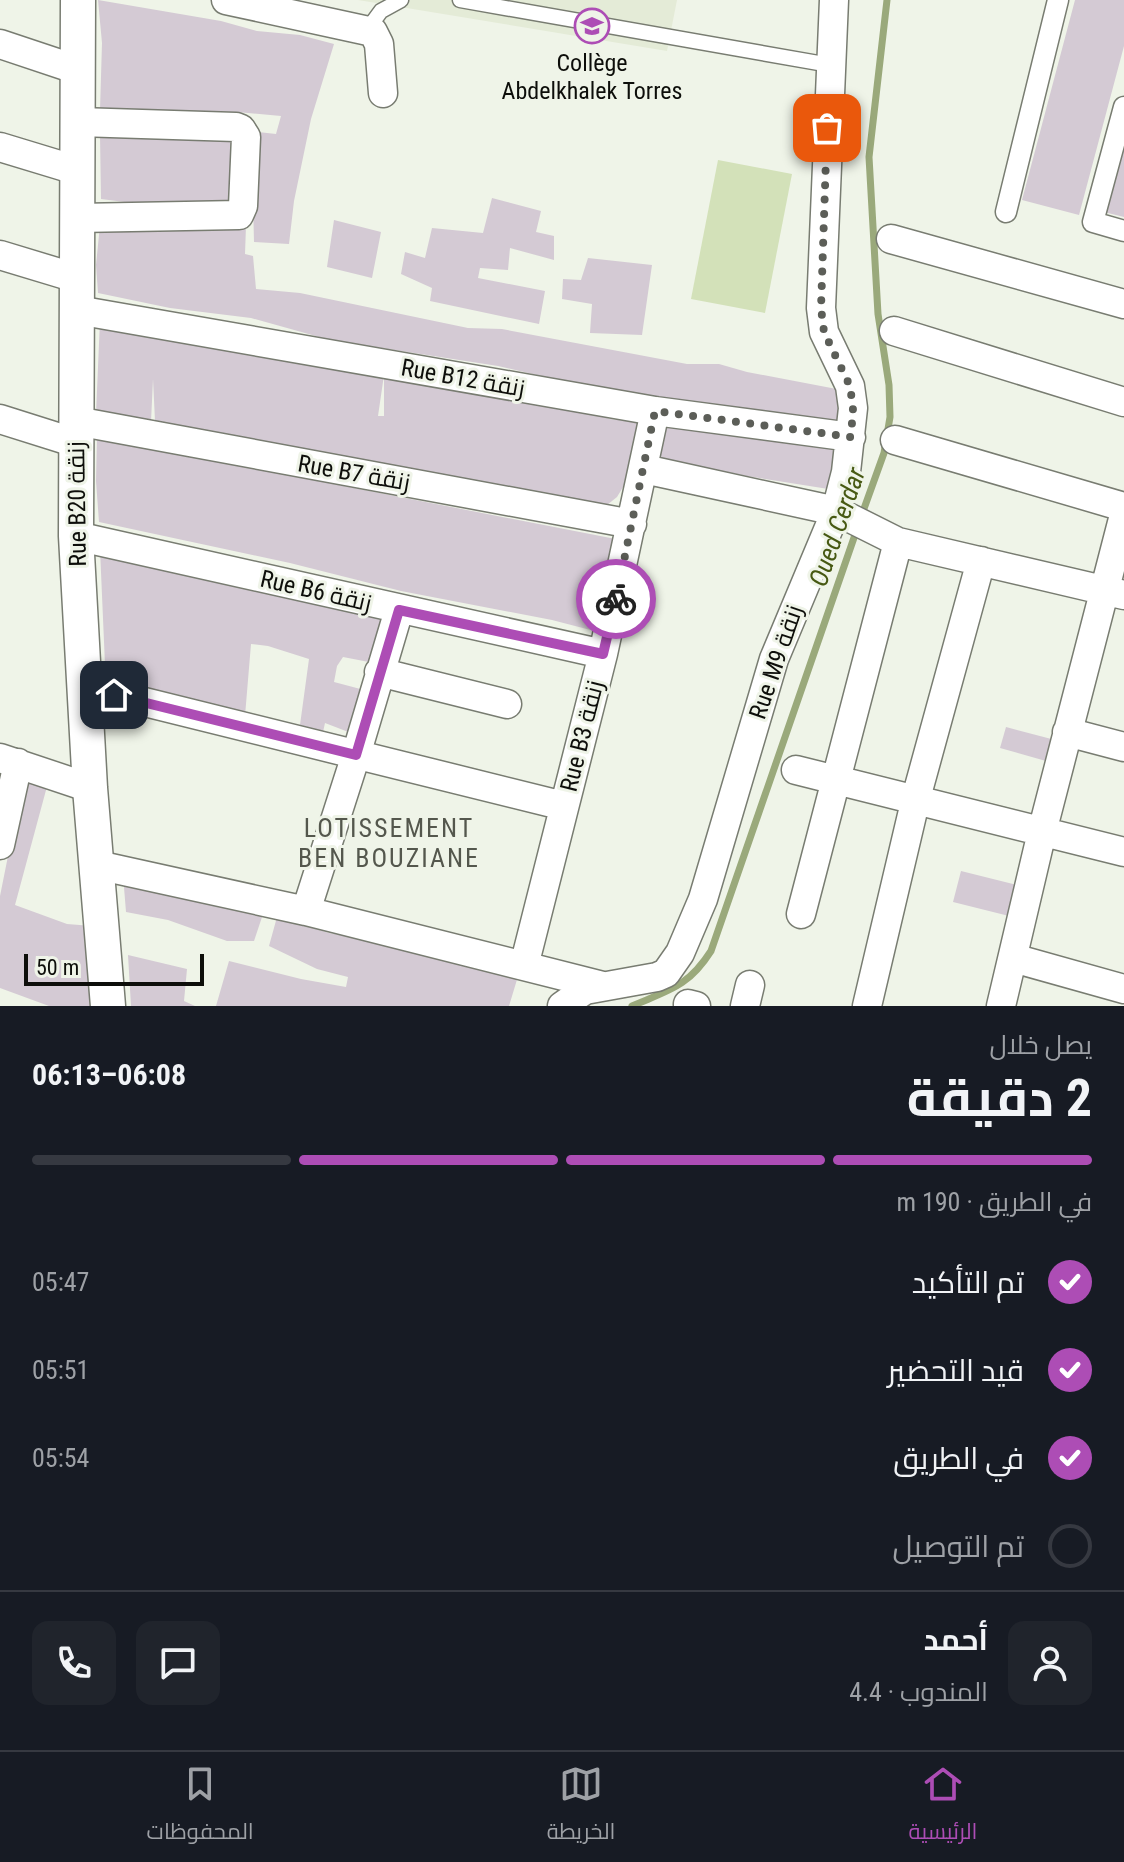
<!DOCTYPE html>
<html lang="ar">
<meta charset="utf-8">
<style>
body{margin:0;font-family:"Roboto Condensed",Cairo,sans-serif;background:#20242c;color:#f1f3f6;direction:rtl;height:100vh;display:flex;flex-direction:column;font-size:30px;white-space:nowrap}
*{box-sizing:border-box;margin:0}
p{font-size:26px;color:#9ea1a6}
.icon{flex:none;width:44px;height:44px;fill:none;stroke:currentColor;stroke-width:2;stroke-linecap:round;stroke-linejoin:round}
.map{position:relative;height:1006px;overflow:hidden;direction:ltr}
.panel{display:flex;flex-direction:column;background:#171b24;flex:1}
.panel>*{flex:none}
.scale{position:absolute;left:24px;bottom:20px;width:180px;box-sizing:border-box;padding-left:8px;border:4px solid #0d0e0a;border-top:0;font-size:22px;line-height:28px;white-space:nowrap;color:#0d0e0a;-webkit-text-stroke:6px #eff4e8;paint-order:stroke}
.pin{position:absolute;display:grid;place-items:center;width:68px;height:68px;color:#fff;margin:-34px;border-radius:16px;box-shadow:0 4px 12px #0006}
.courier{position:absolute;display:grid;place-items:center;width:80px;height:80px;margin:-40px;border:6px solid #ad4db5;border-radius:50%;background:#fff;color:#222;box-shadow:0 2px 10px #0007}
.headline em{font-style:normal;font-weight:700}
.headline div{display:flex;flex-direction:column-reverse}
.headline{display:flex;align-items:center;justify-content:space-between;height:136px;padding:0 32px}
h1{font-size:52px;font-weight:700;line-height:60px}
.bar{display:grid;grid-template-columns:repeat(4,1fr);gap:12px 8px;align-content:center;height:96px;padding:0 32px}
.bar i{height:10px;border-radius:6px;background:#363941}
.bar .selected{background:#ad4db5}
.bar p{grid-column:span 4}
.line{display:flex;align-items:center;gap:20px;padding:0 32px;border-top:2px solid #363941}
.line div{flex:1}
.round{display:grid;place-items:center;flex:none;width:84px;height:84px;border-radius:16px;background:#20242c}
ol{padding:0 32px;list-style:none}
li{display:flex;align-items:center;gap:24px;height:88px}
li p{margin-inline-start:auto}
li .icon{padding:8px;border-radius:50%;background:#ad4db5;color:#fff;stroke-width:4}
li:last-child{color:#9ea1a6}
li i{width:44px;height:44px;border:4px solid #363941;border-radius:50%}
.dock{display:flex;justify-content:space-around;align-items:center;height:112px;border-top:2px solid #363941;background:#171b24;font-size:22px;color:#9ea1a6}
.dock a{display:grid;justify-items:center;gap:4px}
.dock .selected{color:#ad4db5}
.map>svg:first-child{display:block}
.built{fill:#e4ebd7}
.green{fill:#d3e1b9}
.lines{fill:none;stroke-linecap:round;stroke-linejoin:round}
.stream{stroke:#9aa97b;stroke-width:7}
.building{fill:#d4cad4}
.service-casing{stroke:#787c71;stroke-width:17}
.pedestrian-casing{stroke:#787c71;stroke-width:23}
.minor-casing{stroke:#787c71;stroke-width:31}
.tertiary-casing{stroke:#787c71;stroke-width:37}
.service{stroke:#fff;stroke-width:14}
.pedestrian{stroke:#fff;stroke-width:20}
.minor{stroke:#fff;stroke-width:28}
.tertiary{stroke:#fff;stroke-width:34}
.done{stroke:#5c5e58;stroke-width:8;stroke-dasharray:0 14.4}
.route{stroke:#ad4db5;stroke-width:10}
.labels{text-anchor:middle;stroke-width:6;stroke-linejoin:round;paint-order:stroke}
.poi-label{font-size:24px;fill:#0d0e0a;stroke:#eff4e8}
.street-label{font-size:24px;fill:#0d0e0a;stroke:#eff4e8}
.water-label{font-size:26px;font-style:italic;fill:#475913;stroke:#eff4e8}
.neighbourhood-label{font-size:26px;letter-spacing:2px;fill:#54574d;stroke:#eff4e8}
</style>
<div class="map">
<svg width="1124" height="1006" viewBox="0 0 1124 1006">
<rect width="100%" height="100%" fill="#eff4e8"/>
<path class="built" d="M358 0H677L667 51Z"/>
<path class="green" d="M718 160 792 174 765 313 691 299Z"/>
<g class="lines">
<path class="stream" d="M861 517 884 453 890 417 889 385 878 314 869 157 887 0
M632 1006C669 990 688 987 711 951L857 529"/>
</g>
<path class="building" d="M98 0 221 21 257 31 300 35 334 44 311 119 294 201 289 244 254 242 253 201 258 132 276 134 281 116 237 112 100 110 102 43Z
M1075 0H1124V46L1079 215 1022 200Z
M100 135H238L230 203 203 206 177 202 148 205 101 199Z
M1124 141V217L1104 212Z
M492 198 541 211 536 232 554 236V260L510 248 508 270 480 268 478 278 545 291 539 324 430 301 432 288 401 274 405 252 425 258 432 228 483 233Z
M334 220 381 232 372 278 327 267Z
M100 225 246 226 245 254 253 256 256 289 300 293 468 328 502 329 687 364H719L747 372 847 391 841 425 798 424 567 382 498 366 330 340 251 318 170 308 98 293 96 265Z
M588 258 652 265 642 335 590 333 592 304 562 299 563 279 581 280Z
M100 320 384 375 378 416H384V375L524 399 555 408 588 412 610 419 644 423 637 464 617 497 607 505 155 421 153 379 151 422 96 414Z
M670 417 785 437 846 451 841 491 747 476 658 458Z
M97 438 626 541 602 633 552 620 401 591 290 563 99 522 96 481Z
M100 549 391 617 374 663 343 657 337 666 334 682 368 691 351 733 325 723 323 732 300 725 309 659 268 646 251 644 245 716 106 688Z
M1006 727 1059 741 1053 763 1000 748Z
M25 771 49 779 15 905 67 924 92 926 97 1006H49L0 988V896Z
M961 871 1017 885 1009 916 953 902Z
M123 875 264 911 254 941H227L168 920 126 912Z
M277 917 329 933 385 943 519 973 509 1006H216L229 961 301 979 346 987 348 977 317 969 269 946Z
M128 955 187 969 184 1001 195 1006H131Z"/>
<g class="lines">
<g class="service-casing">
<path id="service" d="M460 0 830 65
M367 30 381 11 401 0"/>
</g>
<g class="pedestrian-casing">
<path id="pedestrian" d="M1124 107 1093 222 1124 231
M1006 212 1058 0"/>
</g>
<g class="minor-casing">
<path id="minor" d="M226 0 373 32 379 44 383 93
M0 44 78 70
M0 147 79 171
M78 218 239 215 243 206 246 137 241 129 236 127 79 122
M891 239 1124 304
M0 255 76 278
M77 310 655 411 851 437
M894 331 1124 402
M0 419 76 443
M76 421 632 524
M895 440 1124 507
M644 469 836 511 898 542 1124 595
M76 536 603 654
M379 672 507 704
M84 687 564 806
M1067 732 1124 747
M0 758 90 788
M796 770 1124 852
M0 845 18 763
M97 865 306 911 603 986
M306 911 356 755 399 610
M801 914 898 542
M1013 958 1124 989
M524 966 603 654 655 411
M688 1004 696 1006
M562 1006 585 990 657 977 666 973 680 953 703 899 774 659 836 511 846 472 853 408 850 386 824 332 821 308 834 0
M745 1006 750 985
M867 1006 916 798 981 561
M1001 1006 1042 832 1124 515"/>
</g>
<g class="tertiary-casing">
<path id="tertiary" d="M78 0 76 536 90 788 108 1006"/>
</g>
<use href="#service" class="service"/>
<use href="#pedestrian" class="pedestrian"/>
<use href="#minor" class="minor"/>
<use href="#tertiary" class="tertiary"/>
</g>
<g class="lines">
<path class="done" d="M616 599 655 411 851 437 853 408 850 386 824 332 821 308 827 128"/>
<path class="route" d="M114 695 356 755 399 610 603 654 616 599"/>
</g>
<defs>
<g id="school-ring" transform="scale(1.8)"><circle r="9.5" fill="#eff4e8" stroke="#ad4db5" stroke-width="1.5"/><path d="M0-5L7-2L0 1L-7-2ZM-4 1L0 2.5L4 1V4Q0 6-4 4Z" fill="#ad4db5"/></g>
</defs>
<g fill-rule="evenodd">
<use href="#school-ring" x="592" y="26"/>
</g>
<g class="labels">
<g class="poi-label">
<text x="592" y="71">Collège<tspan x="592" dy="28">Abdelkhalek Torres</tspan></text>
</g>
<g class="street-label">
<text transform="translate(463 378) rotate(10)" y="8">Rue B12 زنقة</text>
<text transform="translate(354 473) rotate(10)" y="8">Rue B7 زنقة</text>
<text transform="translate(77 504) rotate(-91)" y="8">Rue B20 زنقة</text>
<text transform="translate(316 591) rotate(13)" y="8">Rue B6 زنقة</text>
<text transform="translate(776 662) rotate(-71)" y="8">Rue M9 زنقة</text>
<text transform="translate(582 736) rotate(-76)" y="8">Rue B3 زنقة</text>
</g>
<g class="water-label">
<text transform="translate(837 527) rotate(-71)" y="9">Oued Cerdar</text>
</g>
<g class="neighbourhood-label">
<text x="389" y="837">LOTISSEMENT<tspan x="389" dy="30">BEN BOUZIANE</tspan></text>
</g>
</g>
</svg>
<div class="scale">50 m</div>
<div class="pin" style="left:827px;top:128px;background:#ea580c"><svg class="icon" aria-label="bag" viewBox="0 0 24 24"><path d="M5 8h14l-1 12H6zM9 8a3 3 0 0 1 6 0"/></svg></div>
<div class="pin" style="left:114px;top:695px;background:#1f2937"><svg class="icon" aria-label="home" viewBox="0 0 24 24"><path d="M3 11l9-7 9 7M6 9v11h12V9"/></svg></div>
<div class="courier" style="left:616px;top:599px"><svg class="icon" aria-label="bike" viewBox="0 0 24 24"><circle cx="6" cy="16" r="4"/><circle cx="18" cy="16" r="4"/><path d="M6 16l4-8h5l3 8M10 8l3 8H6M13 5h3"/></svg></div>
</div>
<section class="panel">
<div class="headline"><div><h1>2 دقيقة</h1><p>يصل خلال</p></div><em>06:08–06:13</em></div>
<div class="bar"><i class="selected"></i><i class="selected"></i><i class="selected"></i><i></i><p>في الطريق · 190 m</p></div>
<ol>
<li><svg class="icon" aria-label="check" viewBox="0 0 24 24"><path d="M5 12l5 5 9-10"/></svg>تم التأكيد<p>05:47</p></li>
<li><svg class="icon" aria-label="check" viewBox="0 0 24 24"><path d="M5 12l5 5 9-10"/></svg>قيد التحضير<p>05:51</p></li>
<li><svg class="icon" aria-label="check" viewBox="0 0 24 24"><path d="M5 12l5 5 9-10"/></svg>في الطريق<p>05:54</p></li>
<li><i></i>تم التوصيل</li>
</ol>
<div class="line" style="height:144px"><a class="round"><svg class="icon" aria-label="person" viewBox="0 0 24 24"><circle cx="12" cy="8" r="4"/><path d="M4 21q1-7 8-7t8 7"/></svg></a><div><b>أحمد</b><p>المندوب · 4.4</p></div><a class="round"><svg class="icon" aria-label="chat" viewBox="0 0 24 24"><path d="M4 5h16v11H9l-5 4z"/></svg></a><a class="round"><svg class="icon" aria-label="phone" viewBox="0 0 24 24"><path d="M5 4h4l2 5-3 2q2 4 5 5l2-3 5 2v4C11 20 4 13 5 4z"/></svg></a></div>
</section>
<nav class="dock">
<a class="selected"><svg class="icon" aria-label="home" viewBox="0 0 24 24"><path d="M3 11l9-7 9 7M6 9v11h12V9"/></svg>الرئيسية</a>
<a><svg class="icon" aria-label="map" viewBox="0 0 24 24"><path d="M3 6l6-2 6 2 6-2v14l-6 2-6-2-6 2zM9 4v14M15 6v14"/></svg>الخريطة</a>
<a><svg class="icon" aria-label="saved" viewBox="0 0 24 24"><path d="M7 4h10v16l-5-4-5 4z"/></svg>المحفوظات</a>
</nav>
